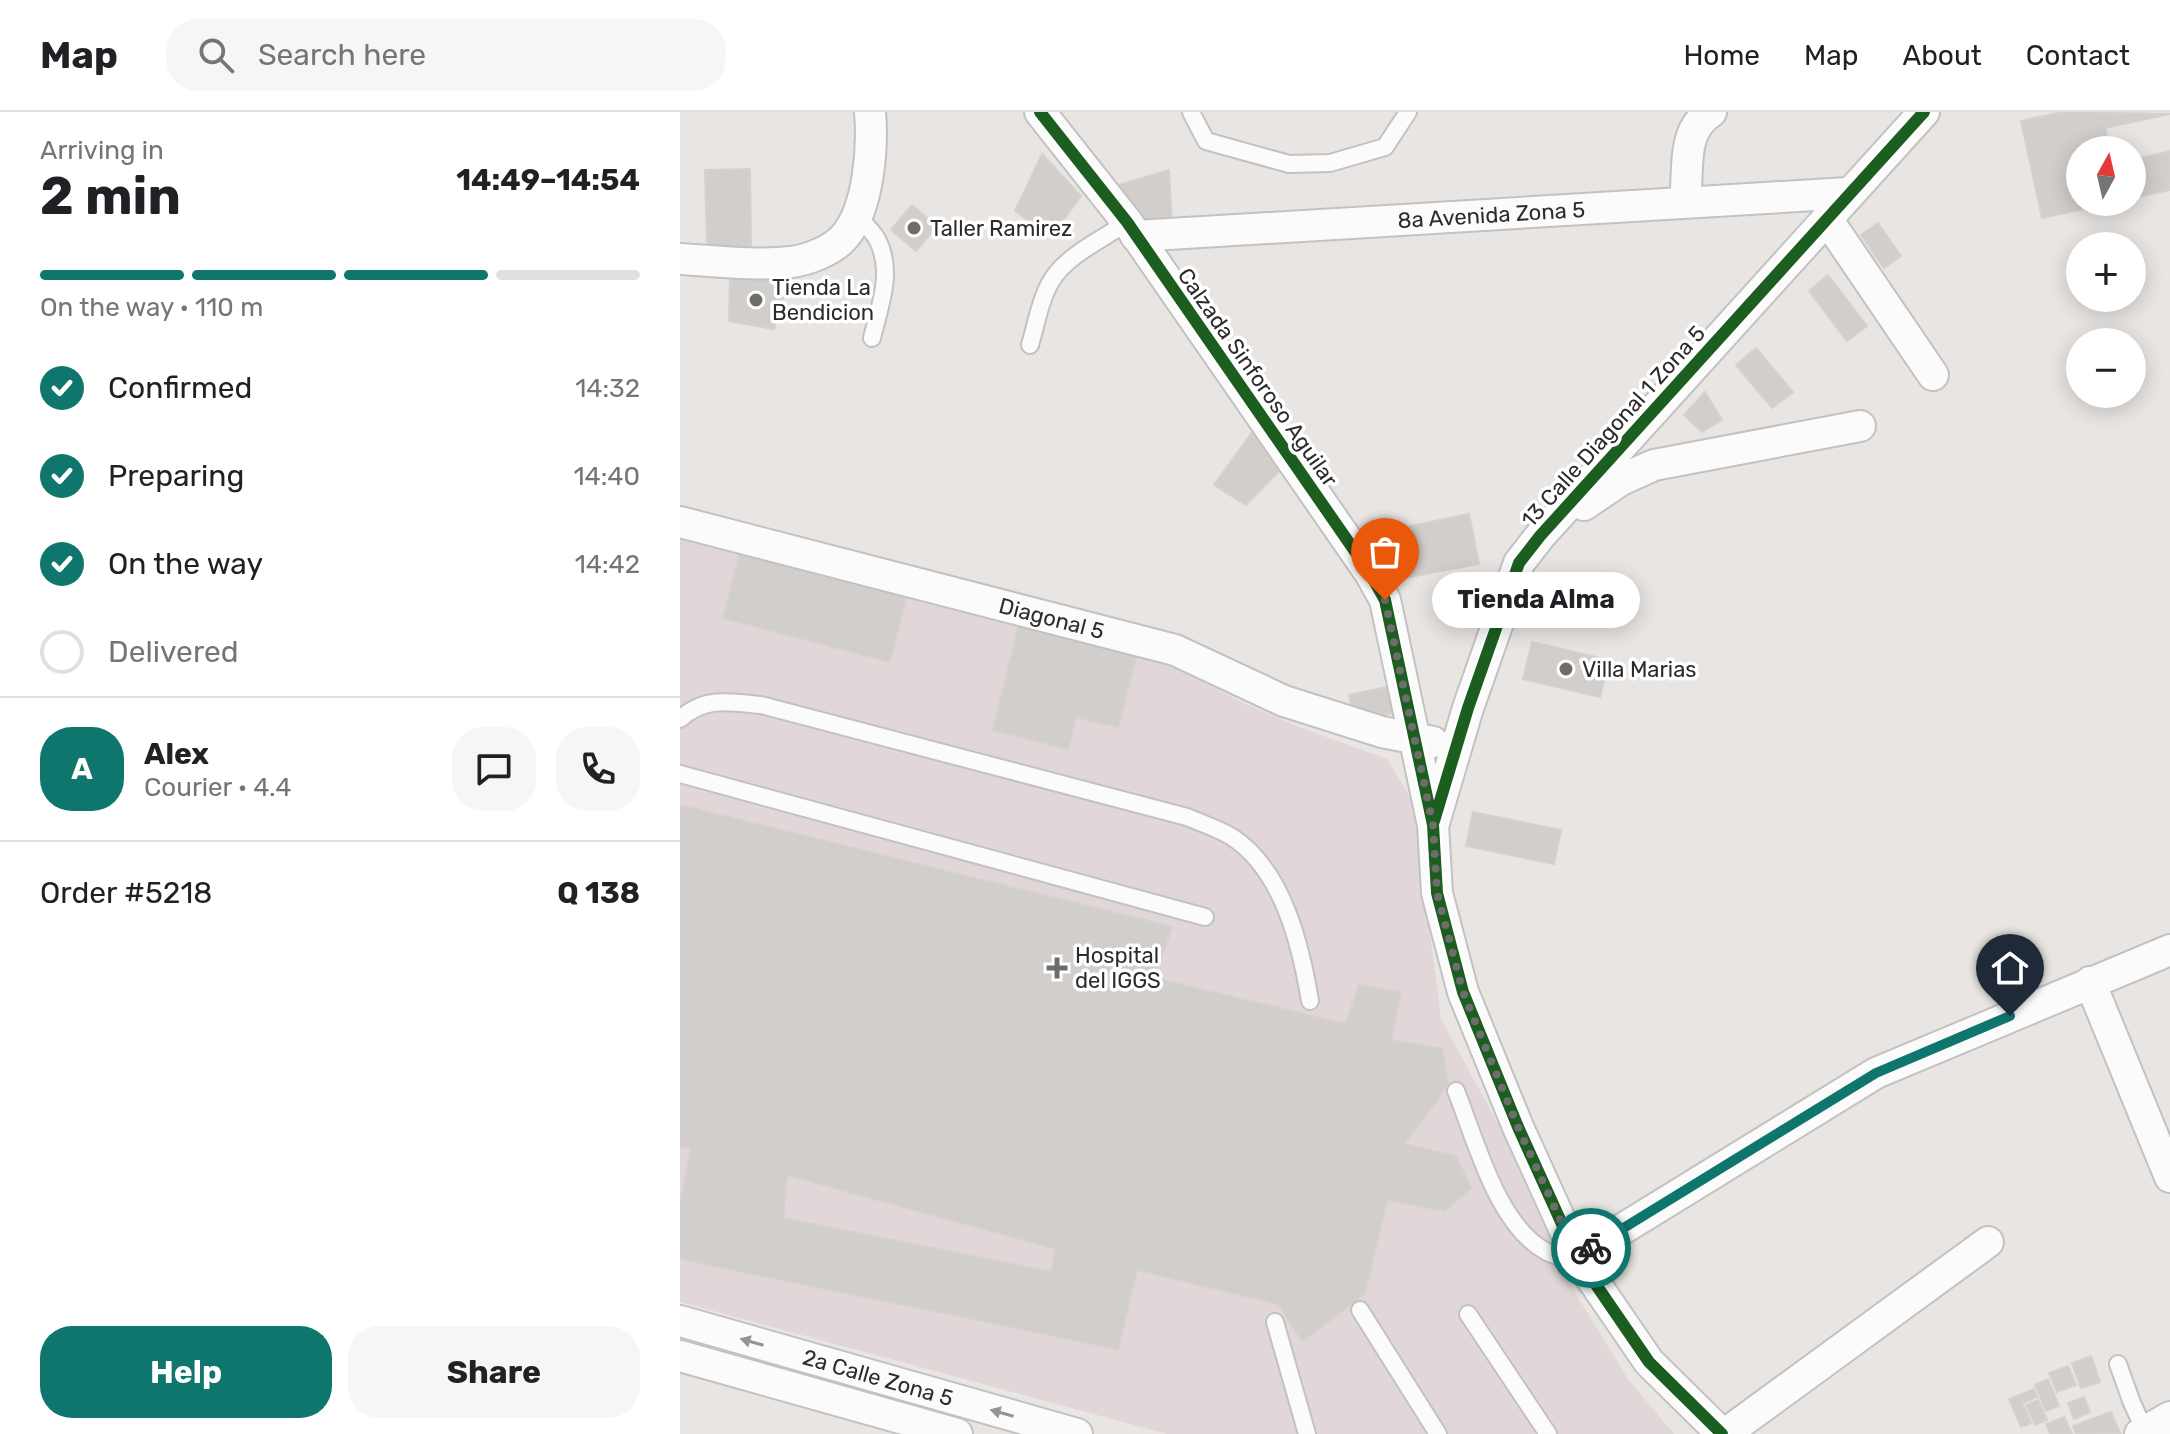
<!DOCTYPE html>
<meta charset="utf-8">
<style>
body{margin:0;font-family:Rubik,sans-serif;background:#f6f6f6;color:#202124;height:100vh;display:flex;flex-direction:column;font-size:30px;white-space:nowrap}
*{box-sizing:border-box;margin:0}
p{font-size:26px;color:#757577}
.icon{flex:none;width:44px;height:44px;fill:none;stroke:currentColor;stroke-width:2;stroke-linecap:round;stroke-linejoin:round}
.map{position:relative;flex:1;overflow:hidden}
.panel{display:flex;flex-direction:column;background:#fff;width:680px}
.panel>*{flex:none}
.needle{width:52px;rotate:8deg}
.controls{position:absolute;left:1386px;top:24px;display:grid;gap:16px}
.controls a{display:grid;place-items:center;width:80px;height:80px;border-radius:50%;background:#fff;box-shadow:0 4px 20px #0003;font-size:40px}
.pin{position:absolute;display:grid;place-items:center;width:68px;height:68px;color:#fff;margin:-82px -34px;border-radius:50% 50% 50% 0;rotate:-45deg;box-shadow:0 0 8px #0007}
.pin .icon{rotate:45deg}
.courier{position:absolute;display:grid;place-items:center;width:80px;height:80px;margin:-40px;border:6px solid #0f766e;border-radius:50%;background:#fff;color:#222;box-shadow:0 2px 10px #0007}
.bubble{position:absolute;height:56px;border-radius:28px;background:#fff;box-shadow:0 4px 20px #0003;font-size:26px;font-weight:700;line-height:56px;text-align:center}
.headline em{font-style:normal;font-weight:700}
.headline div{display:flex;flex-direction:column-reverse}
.headline{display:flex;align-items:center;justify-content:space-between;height:136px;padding:0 40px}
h1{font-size:52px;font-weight:700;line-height:60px}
.bar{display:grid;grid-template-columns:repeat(4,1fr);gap:12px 8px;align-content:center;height:96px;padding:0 40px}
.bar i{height:10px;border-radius:6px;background:#e0e0e0}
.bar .on{background:#0f766e}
.bar p{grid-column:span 4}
.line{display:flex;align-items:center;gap:20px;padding:0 40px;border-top:2px solid #e0e0e0}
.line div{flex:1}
.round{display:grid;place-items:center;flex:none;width:84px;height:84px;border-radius:32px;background:#f6f6f6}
ol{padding:0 40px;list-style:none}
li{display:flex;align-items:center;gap:24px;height:88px}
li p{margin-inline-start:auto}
li .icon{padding:8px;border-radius:50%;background:#0f766e;color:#fff;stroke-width:4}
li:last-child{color:#757577}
li i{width:44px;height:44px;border:4px solid #e0e0e0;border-radius:50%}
.primary-button{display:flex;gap:16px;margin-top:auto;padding:16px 40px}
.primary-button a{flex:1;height:92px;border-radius:32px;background:#0f766e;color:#fff;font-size:32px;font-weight:700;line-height:92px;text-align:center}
.primary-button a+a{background:#f6f6f6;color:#202124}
header{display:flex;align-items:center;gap:48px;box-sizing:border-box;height:112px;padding:0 40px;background:#fff;border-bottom:2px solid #e0e0e0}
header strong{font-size:38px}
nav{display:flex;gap:44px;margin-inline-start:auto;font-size:28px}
.search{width:560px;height:72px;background:#f6f6f6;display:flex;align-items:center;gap:20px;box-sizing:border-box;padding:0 28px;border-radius:32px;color:#757577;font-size:30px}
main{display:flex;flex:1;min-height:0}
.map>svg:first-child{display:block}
.medical{fill:#e1d7d9}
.building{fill:#d1cecc;stroke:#d4d1cf;stroke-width:2;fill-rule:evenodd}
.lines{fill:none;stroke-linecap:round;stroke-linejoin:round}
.service-casing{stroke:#c3c2c3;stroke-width:20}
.minor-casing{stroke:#c3c2c3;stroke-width:34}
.service{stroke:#fcfbfb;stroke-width:16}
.minor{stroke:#fcfbfb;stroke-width:30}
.cycleway-casing{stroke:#fff;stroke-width:17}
.cycleway{stroke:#1b5e20;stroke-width:12}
.oneway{fill:#949494}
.done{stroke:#6e6d6c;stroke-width:8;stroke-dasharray:0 14.4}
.route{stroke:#0f766e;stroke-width:10}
.poi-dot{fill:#6e6d6c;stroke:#fff;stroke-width:3}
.labels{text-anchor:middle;stroke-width:7;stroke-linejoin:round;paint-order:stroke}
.street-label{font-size:22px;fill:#2c2c2c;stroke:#fff}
.poi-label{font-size:22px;fill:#2c2c2c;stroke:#fff;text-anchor:start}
</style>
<header>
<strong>Map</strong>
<div class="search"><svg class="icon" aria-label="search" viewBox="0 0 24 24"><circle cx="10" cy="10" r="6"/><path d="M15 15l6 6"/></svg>Search here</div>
<nav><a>Home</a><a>Map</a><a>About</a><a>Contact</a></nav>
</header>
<main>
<section class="panel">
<div class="headline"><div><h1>2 min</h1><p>Arriving in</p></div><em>14:49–14:54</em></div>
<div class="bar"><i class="on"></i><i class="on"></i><i class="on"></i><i></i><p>On the way · 110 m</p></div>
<ol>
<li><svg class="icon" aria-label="check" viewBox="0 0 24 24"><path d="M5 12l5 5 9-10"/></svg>Confirmed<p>14:32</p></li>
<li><svg class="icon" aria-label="check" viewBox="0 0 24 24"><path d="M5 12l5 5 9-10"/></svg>Preparing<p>14:40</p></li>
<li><svg class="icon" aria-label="check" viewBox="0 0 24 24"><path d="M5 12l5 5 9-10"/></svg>On the way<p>14:42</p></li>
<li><i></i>Delivered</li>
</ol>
<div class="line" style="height:144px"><b class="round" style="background:#0f766e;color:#fff">A</b><div><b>Alex</b><p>Courier · 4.4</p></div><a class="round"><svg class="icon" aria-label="chat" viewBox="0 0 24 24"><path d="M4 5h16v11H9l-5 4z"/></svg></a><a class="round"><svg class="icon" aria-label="phone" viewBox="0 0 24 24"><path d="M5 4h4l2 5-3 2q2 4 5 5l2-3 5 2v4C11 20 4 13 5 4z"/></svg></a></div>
<div class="line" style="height:104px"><div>Order #5218</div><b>Q 138</b></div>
<div class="primary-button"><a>Help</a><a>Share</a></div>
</section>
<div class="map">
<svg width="1490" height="1322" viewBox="0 0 1490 1322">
<rect width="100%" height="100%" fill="#e9e5e3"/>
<path class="medical" d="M0 414 462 538 565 592 627 618 707 647 733 690 761 907 820 1016 891 1174 948 1267 994 1322H487L0 1190Z"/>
<path class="building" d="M1383 0 1490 2 1425 16 1430 38H1400V90H1436L1362 106 1341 9Z
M1490 39V78L1452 86V48Z
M362 42 401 84 372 124 335 99Z
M70 57 71 134 27 135 25 58Z
M489 58 492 112 464 113 435 74Z
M232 93 257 114 236 139 211 118Z
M1198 111 1221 144 1204 156 1181 123Z
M1148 163 1187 214 1167 229 1129 179Z
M50 166 108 168 94 217 49 209Z
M1076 236 1113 280 1092 296 1056 253Z
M1025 280 1042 308 1022 320 1004 303Z
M573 319 602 356 566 393 534 373Z
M789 402 799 452 725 466 692 422Z
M62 432 229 475 210 550 43 506Z
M339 512 457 542 438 615 396 605 388 637 313 618Z
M852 530 929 548 920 585 843 567Z
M717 573 722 599 674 609 669 583Z
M0 693 492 815 474 866 666 912 679 873 721 880 711 928 762 937 768 970 757 989 724 1032 776 1044 791 1076 765 1099 707 1088 685 1182 622 1229 598 1192 457 1158 438 1237 0 1147V1093L11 1036 0 1034ZM107 1063 376 1137 371 1160 103 1106Z
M793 700 881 718 874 752 786 734Z
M1411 1244 1420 1270 1401 1276 1392 1251Z
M1388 1254 1396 1273 1377 1280 1369 1261Z
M1368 1267 1379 1294 1366 1299 1355 1273Z
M1354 1277 1357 1285 1342 1291 1351 1311 1341 1315 1329 1287Z
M1404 1285 1410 1300 1394 1307 1388 1291Z
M1358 1288 1367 1308 1355 1313 1346 1293Z
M1431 1300 1440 1321 1396 1322 1393 1314Z
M1384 1305 1392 1322H1370L1366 1312Z"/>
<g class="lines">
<g class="service-casing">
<path id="service" d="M511 0 526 29 609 52 650 51 705 35 728 0
M176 103C182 110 192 118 197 127 214 159 200 193 192 226
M350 233C357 210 361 181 376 162 393 140 425 126 447 110
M0 607C25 584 50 590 81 593L507 705C521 711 539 717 552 725 603 758 621 834 630 889
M0 662 525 805
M776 979C796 1028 817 1114 867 1140 876 1145 887 1145 897 1145
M680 1198 758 1322
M788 1202 868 1322
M595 1210 627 1322
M1438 1252 1452 1291 1465 1319"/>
</g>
<g class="minor-casing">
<g id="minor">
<path d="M360 0 447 110 690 461 705 488 753 713 757 781 783 880 838 1015 897 1145 969 1250 1042 1322"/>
<path d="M1005 89C1009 56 1001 19 1031 0"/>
<path d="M1147 107 1253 263"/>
<path id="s1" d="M456 124 1168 81"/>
<path d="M0 147C36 149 75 154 111 150 128 148 154 138 165 124 189 96 193 34 190 0"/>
<path d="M904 393 941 368 974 353 1180 314"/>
<path id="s2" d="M0 410 495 538 604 589 702 620 753 630"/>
<path d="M754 711 788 596 839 451 860 424 1244 0"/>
<path d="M1410 870 1490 1065"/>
<path d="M897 1145 1196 961 1490 838"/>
<path id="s3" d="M0 1209 397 1322"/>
<path d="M0 1244 277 1322"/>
<path d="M1045 1322 1308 1130"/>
<path d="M1460 1322 1490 1305"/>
</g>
</g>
<use href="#service" class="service"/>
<use href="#minor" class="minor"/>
<g class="cycleway-casing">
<path id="cycleway" d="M360 0 447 110 690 461 705 488 753 713 757 781 783 880 838 1015 897 1145 969 1250 1042 1322
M754 709 788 596 839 451 860 424 1244 0"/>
</g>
<use href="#cycleway" class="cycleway"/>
</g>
<defs><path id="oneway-solid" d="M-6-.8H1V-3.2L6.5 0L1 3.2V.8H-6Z" transform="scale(2)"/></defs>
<g class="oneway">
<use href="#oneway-solid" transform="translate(72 1230) rotate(-164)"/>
<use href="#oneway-solid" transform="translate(322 1301) rotate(-164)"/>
</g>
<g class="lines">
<path class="done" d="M705 488 753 713 757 781 783 880 838 1015 897 1145 911 1136"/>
<path class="route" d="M911 1136 1196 961 1330 904"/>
</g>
<g class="poi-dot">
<circle cx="234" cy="116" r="8"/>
<circle cx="76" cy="188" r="8"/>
<circle cx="886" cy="557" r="8"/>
<path d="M373 844h8v8h8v8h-8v8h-8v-8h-8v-8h8z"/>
</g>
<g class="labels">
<g class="street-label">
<text dy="8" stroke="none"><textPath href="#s1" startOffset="356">8a Avenida Zona 5</textPath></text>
<text transform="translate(578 265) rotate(55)" y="8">Calzada Sinforoso Aguilar</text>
<text transform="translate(933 314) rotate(-48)" y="8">13 Calle Diagonal 1 Zona 5</text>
<text dy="8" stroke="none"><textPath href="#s2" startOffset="384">Diagonal 5</textPath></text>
<text dy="8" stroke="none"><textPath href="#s3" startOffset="206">2a Calle Zona 5</textPath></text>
</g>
<g class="poi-label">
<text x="250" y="124">Taller Ramirez</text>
<text x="92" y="183">Tienda La<tspan x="92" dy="25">Bendicion</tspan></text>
<text x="902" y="565">Villa Marias</text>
<text x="395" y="851">Hospital<tspan x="395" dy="25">del IGGS</tspan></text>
</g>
</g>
</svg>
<div class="controls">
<a><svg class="needle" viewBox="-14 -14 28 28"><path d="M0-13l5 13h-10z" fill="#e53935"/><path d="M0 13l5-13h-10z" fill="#757577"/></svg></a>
<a>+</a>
<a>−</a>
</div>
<div class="pin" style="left:705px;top:488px;background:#ea580c"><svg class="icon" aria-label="bag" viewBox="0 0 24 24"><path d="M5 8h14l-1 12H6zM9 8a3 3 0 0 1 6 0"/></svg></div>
<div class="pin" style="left:1330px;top:904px;background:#1f2937"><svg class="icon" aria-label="home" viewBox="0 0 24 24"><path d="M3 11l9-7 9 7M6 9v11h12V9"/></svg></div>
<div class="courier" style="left:911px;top:1136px"><svg class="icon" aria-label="bike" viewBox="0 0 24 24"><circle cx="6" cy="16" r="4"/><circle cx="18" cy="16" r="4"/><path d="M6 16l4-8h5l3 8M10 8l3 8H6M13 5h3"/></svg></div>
<div class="bubble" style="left:752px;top:460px;width:208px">Tienda Alma</div>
</div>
</main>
